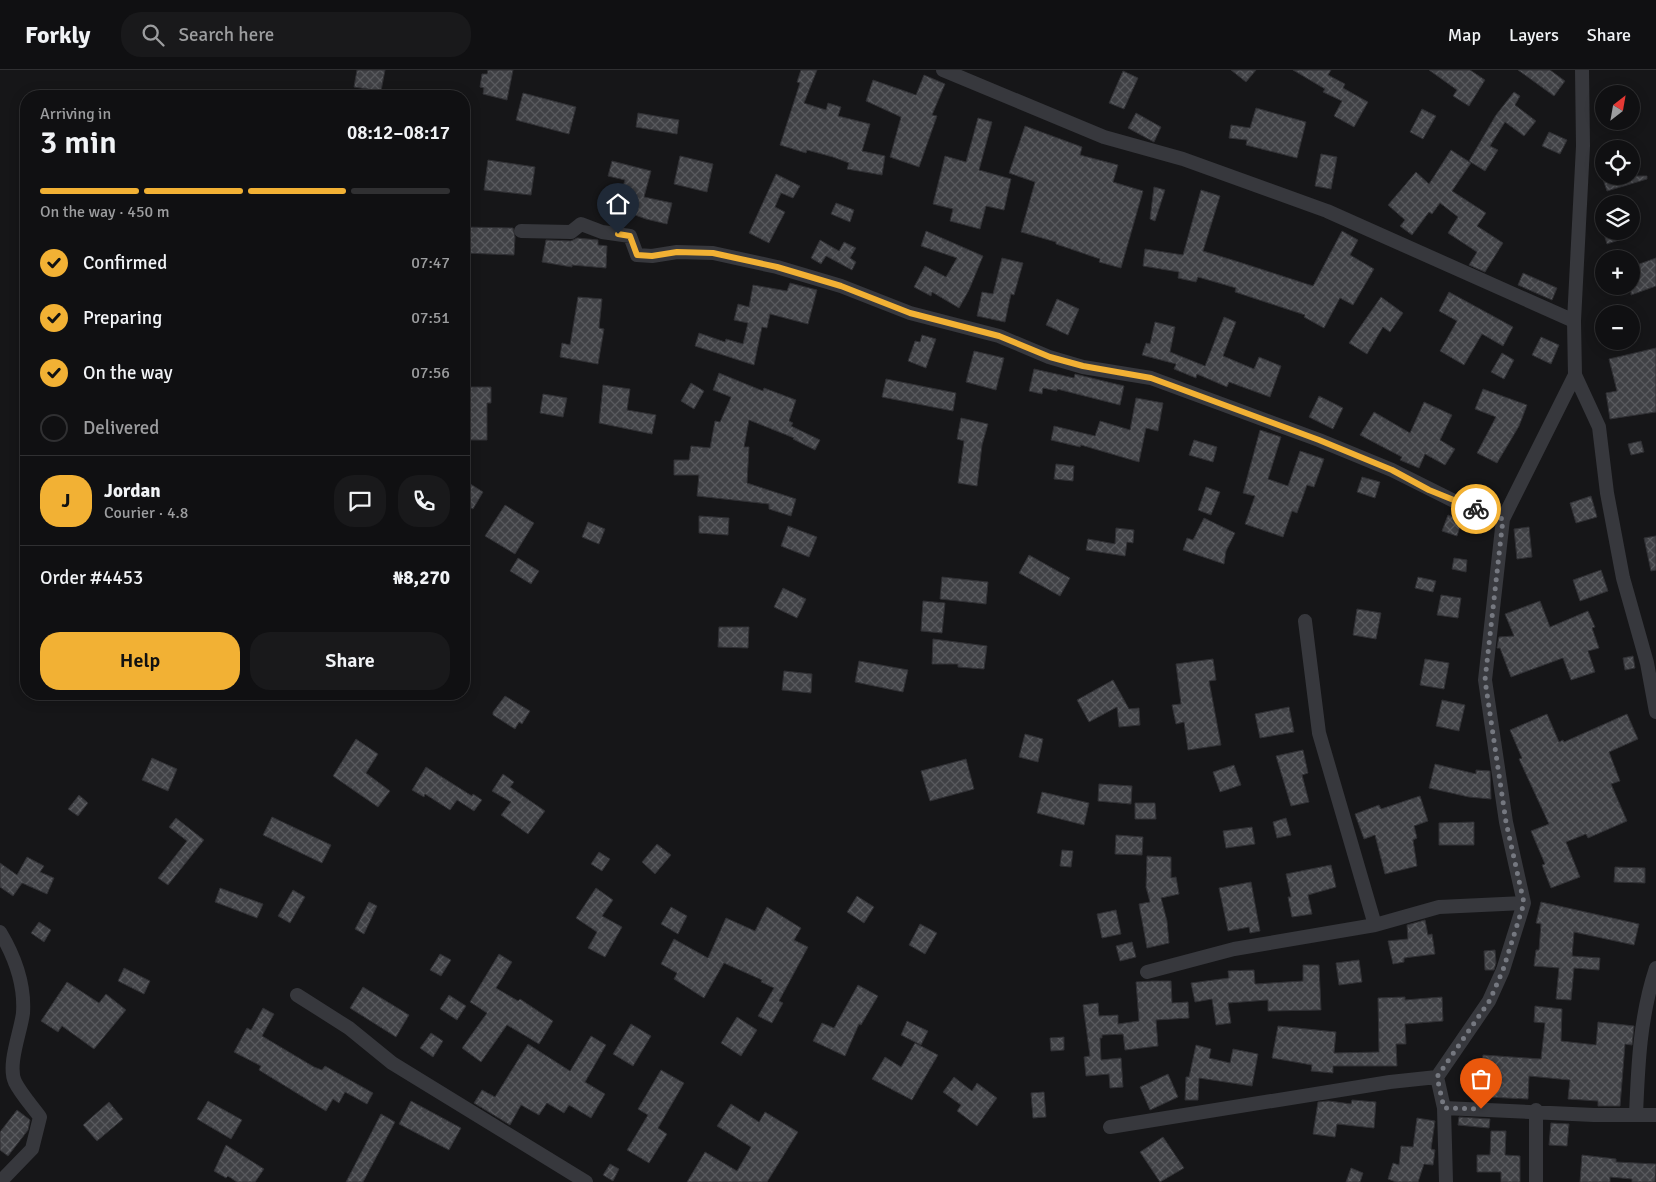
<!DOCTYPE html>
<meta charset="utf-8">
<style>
body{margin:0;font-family:Signika,sans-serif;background:#19191b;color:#f1f3f6;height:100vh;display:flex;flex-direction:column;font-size:19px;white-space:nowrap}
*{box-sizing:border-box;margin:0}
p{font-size:16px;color:#9c9d9f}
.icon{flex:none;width:28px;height:28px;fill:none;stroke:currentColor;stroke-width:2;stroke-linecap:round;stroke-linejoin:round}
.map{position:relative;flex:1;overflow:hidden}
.side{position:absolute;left:20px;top:20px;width:450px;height:610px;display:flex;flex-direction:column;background:#101012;border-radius:20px;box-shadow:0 2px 12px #0003,0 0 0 1px #303032}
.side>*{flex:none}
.needle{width:32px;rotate:31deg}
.controls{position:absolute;left:1595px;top:15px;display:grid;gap:10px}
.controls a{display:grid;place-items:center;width:45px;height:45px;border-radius:50%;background:#101012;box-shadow:0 2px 12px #0003,0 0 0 1px #303032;font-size:25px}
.pin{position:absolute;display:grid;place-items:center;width:42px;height:42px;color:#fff;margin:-51px -21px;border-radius:50% 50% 50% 0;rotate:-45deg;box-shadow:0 0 5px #0007}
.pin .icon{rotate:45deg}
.courier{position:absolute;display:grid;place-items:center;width:50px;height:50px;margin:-25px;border:4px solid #f2b134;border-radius:50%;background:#fff;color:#222;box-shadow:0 1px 6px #0007}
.overview em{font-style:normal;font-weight:600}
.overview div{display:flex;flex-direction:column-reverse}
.overview{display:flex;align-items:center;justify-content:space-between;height:85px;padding:0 20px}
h1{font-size:32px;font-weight:600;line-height:38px}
.bar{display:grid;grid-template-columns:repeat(4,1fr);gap:8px 5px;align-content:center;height:60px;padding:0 20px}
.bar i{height:6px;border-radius:4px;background:#303032}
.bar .on{background:#f2b134}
.bar p{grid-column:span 4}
.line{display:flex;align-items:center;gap:12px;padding:0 20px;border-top:1px solid #303032}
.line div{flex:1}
.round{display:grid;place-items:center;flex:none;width:52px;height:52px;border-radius:20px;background:#19191b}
ol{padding:0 20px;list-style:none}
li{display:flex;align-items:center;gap:15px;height:55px}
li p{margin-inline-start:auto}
li .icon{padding:5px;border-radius:50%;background:#f2b134;color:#111;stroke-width:4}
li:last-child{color:#9c9d9f}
li i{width:28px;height:28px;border:2px solid #303032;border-radius:50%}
.primary-button{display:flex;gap:10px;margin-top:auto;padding:10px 20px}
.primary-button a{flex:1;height:58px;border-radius:20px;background:#f2b134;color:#111;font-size:20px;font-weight:600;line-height:58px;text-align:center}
.primary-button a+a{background:#19191b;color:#f1f3f6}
header{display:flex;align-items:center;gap:30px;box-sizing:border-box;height:70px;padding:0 25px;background:#101012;border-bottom:1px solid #303032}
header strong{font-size:24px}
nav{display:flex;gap:28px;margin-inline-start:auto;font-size:18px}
.search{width:350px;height:45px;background:#19191b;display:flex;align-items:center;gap:12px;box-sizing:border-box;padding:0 18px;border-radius:20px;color:#9c9d9f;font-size:19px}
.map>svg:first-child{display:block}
.building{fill:url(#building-cross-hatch);stroke:#303034}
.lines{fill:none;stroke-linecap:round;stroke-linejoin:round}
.minor{stroke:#37383d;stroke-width:14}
.done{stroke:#757880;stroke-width:5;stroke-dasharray:0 9}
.route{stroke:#f2b134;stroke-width:6}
</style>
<header>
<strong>Forkly</strong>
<div class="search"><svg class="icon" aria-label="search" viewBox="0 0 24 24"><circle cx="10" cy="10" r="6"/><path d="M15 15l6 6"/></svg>Search here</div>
<nav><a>Map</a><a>Layers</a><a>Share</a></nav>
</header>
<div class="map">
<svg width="1656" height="1112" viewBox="0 0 1656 1112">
<defs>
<pattern id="building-cross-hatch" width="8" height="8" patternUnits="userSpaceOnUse" patternTransform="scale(1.25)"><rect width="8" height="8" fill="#404145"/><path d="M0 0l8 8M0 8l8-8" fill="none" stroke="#595a5e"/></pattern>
</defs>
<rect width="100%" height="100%" fill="#161618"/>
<path class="building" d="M357 0H385L381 21 354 17Z
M488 0H513L507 30 483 24 484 18 480 17 482 4H487Z
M801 0H817L804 33 826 40 828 33 841 37 838 46 870 54 862 81 885 86 882 105 847 99 849 93 833 87 807 80 806 83 780 75 800 13 797 12Z
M1231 0H1256L1246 12Z
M1293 0H1331L1328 5 1345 14 1343 18 1368 32 1354 57 1334 46 1342 31 1323 22 1325 19Z
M1429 0H1470L1485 10 1469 36 1453 26 1457 20Z
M1518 0H1550L1565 11 1554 26Z
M1123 1 1138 8 1124 39 1109 33Z
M924 5 945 14 932 45 937 46 919 97 890 87 901 47 866 31 873 10 916 25Z
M1514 22 1520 26 1515 35 1536 51 1524 66 1505 52 1490 76 1498 80 1485 101 1469 91 1496 45Z
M523 23 576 37 569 64 516 50Z
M1256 38 1306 52 1297 88 1246 75 1247 70 1229 68 1231 55 1250 58Z
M1422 39 1436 46 1423 69 1410 62Z
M638 43 679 50 677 64 636 57Z
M1136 43 1161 57 1154 72 1128 58Z
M978 48 992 52 979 100 1011 109 1004 140 986 136 980 159 950 151 953 139 933 134 945 86 966 92Z
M1025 56 1082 77 1080 85 1118 95 1113 112 1143 121 1121 198 1099 192 1100 189 1056 174V172L1021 162 1035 112 1009 103Z
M1549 62 1567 70 1560 84 1542 76Z
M1451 80 1471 93 1452 121 1486 143 1477 156 1503 173 1485 202 1469 195 1477 182 1448 163 1458 147 1440 133 1432 144 1429 142 1412 165 1400 156 1405 150 1388 135 1416 102 1429 114Z
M1321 84 1337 87 1331 119 1315 116Z
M680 86 713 94 707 122 674 114Z
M488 90 535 97 531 125 484 120Z
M612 91 651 101 644 127 672 133 667 154 646 149 616 138 625 110 608 106Z
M776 104 800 116 793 128 781 123 775 137 785 142 769 173 749 163Z
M1602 106H1647V109L1607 121Z
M1154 117 1165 120 1155 151 1150 149Z
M1201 120 1220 126 1203 181 1239 192 1313 216 1342 161 1358 170 1350 185 1374 199 1353 235 1340 228 1324 258 1304 247 1305 245 1235 222 1236 218 1198 207 1196 212 1178 208 1179 202 1143 196 1145 179 1183 185Z
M836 133 854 140 850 152 831 144Z
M464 157 513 158 515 167 514 185 464 183Z
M926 161 983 186 969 220 959 238 932 222 931 226 914 217 925 196 946 207 957 188 921 176Z
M1612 161H1616L1619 170 1607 174 1604 164Z
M577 168 598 170V175L607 176 606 198 572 195V197L542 192 546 170 571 171Z
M820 170 839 181 844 172 856 178 850 188 856 192 852 200 826 186 821 194 811 188Z
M1002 188 1023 193 1014 225 1011 224 1005 252 977 246 982 222 993 224Z
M1656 188V216L1631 225V197Z
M1523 203 1557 218 1552 230 1518 215Z
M790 213 817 220 808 254 770 244 767 258 762 257 754 295 695 276 699 263 725 272 726 269 743 274 748 253 734 250 738 234 749 237 753 215 787 221Z
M1449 222 1513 257 1503 276 1482 264 1464 295 1440 281 1457 251 1439 241Z
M578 227 602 229 599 258 604 259 598 294 560 287 562 273 570 275Z
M1381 227 1403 243 1390 262 1383 257 1367 284 1349 273Z
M1057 229 1079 239 1068 265 1046 255Z
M1224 247 1236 252 1223 286 1254 299 1259 287 1281 296 1270 327 1229 312 1227 317 1197 304 1196 308 1174 299 1176 294 1142 285 1146 273 1150 274 1155 252 1175 257 1170 282 1205 296Z
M922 265 936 269 926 298 908 291 915 271 920 272Z
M1541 267 1559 275 1551 294 1532 285Z
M1656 278V342L1610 349 1606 323 1617 321 1609 289Z
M974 281 1004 288 996 320 966 312Z
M1502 283 1514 290 1504 309 1491 302Z
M1034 299 1074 308 1075 304 1124 316 1120 335 1057 319V321L1043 318 1042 324 1029 321Z
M719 303 763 321 764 318 796 330 789 351 793 353 791 356 820 370 815 380 793 369 794 368 749 350 744 377H749L747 413 796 429 791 446 769 439V434L697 426 699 405H674V390H689L691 376 710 378 715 351 720 352 731 327 713 320Z
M886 309 956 323 953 341 882 327Z
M691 313 704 321 694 339 681 331Z
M603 315 630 319 627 340 656 345 652 364 599 353Z
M464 317H491V333H487V370H464Z
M1483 319 1527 335 1519 356 1497 393 1477 383 1496 347 1475 339Z
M543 324 567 328 563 347 540 343Z
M1319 326 1343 338 1333 359 1309 347Z
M1136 328 1163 333 1158 361 1146 358 1139 392 1081 375 1080 377 1051 370 1054 356 1095 366 1100 351 1130 360Z
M1424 332 1452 345 1440 370 1455 379 1445 395 1425 384 1419 398 1400 390 1402 387 1360 365 1374 342 1410 363Z
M961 348 988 354 982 375 977 416 958 413 964 371 957 369Z
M1260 360 1281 367 1268 409 1288 416 1300 381 1324 389 1314 417 1307 415 1297 443 1292 441 1283 467 1245 454 1255 426 1243 423Z
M1194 370 1217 377 1213 392 1189 385Z
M1641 371 1644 382 1631 385 1628 374Z
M1056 394 1074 396 1073 411 1054 409Z
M1362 407 1380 412 1375 428 1357 422Z
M464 410 483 422 473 439 464 434Z
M1206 417 1220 422 1211 445 1198 440Z
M1591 426 1597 447 1576 453 1570 433Z
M505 435 534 453 515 484 485 466Z
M1448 445 1462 450 1457 466 1442 461Z
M699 446 729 448 728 465 699 463Z
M1204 448 1235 463 1226 481 1224 494 1183 480 1187 468 1193 470Z
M588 452 605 459 599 474 582 467Z
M788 456 817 467 809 487 781 476Z
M1529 457 1532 487 1517 489 1514 459Z
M1116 458 1134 460 1133 473 1127 472 1125 486 1086 480 1088 469 1115 474Z
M1656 466V500L1651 501 1644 468Z
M1029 485 1070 508 1060 526 1019 503Z
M518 488 539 501 531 514 510 501Z
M1454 488 1467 490 1466 502 1452 499Z
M1601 500 1608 521 1580 531 1573 510Z
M942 507 988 512 986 534 940 529Z
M1418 507 1436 511 1433 522 1415 518Z
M783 518 806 529 797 548 774 537Z
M1441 525 1461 528 1458 548 1437 545Z
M923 531 945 533 942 563 921 561Z
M1540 531 1550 557 1588 541 1595 557 1592 558 1599 578 1588 581 1595 602 1571 610 1563 588 1511 607 1500 578H1497L1499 567 1514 566 1505 544Z
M1357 539 1381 543 1376 569 1353 565Z
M719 557H749L748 578 718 577Z
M933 569 987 576 984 599 958 597V594H932Z
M1633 586 1635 598 1625 600 1623 588Z
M1213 589 1216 610 1209 611 1221 675 1188 680 1184 652 1176 654 1172 635 1181 634 1176 594Z
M1425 589 1449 593 1444 619 1420 615Z
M859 591 908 600 903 622 855 612Z
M784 601 812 604 811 623 782 620Z
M1113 610 1129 639 1139 638 1140 655 1119 657 1117 637 1089 652 1077 630Z
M505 626 530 641 522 654 519 652 515 659 493 645V642Z
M1442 630 1465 635 1459 661 1436 656Z
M1289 637 1294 662 1260 668 1255 644Z
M1547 644 1559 672 1563 670 1564 672 1627 644 1638 669 1609 682 1620 711 1611 714 1627 751 1588 768 1586 764 1566 772 1580 807 1551 818 1542 795 1545 794 1531 761 1549 754 1519 689 1522 688 1510 660Z
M1025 664 1043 669 1038 692 1019 687Z
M356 669 378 684 366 703 390 721 378 737 333 706Z
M1303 680 1308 703 1302 705 1309 732 1291 736 1276 686Z
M152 688 177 699 168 721 142 710Z
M966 689 974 719 930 731 921 701Z
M1435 694 1476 704V700L1490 701 1491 729 1469 727 1429 718Z
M1234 695 1241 715 1220 722 1213 702Z
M426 697 472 726 473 724 482 730 474 741 457 730 450 740 425 724 424 727 412 720Z
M503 704 514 712 510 717 545 741 528 764 501 745 511 732 492 721Z
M1099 714 1132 716 1131 734 1098 731Z
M1042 722 1089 733 1084 755 1037 743Z
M79 725 88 733 78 746 68 739Z
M1420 726 1428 751 1414 756 1417 768 1413 770 1417 796 1385 804 1375 765 1364 769 1355 744 1379 735 1381 739Z
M1135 733H1155L1156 749H1135Z
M272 747 331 775 322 793 263 765Z
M176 748 204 770 168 815 158 808 187 771 169 757Z
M1286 748 1291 765 1277 768 1273 752Z
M1474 752V775H1439V753Z
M1252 757 1255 774 1226 778 1223 761Z
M1116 765 1143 767 1142 785 1115 784Z
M657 774 671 785 655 804 642 792Z
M1062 780 1073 781 1071 797 1060 796Z
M599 782 610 789 602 801 591 794Z
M1147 786 1171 787V808L1176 807 1179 824 1161 828 1167 851 1169 873 1147 878 1139 834 1150 832 1146 817Z
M27 787 44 796 40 802 54 808 47 824 22 813 13 826 0 817V793L17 805Z
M1331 795 1336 817 1308 825 1312 844 1292 847 1288 827H1291L1286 804Z
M1615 797 1645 798V813L1614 812Z
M1251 812 1260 861 1250 863 1249 857 1228 861 1219 818Z
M220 818 263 834 257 848 215 832Z
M596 818 613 830 602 846 622 857 605 887 588 878 597 862 576 848Z
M293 820 305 827 290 853 278 846Z
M857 826 874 837 864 853 847 842Z
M369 832 377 836 364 864 355 859Z
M1541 832 1639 854 1634 875 1574 862 1572 886 1600 888 1599 900 1574 898 1571 930 1556 929 1559 898 1534 896 1536 880H1539L1541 854 1536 853Z
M671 837 687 846 678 864 661 854Z
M767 837 801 858 794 870 808 877 779 931 783 933 772 953 758 946 774 918 761 912 762 910 724 893 704 928 674 909 677 903 661 894 674 869 708 888 726 848 755 861Z
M1116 840 1121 864 1102 868 1097 844Z
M1425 850 1428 865 1432 864 1435 884 1404 888V892L1393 894 1388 871 1408 869 1407 855Z
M39 852 51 860 44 872 31 863Z
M920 854 937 863 925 884 909 875Z
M1132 872 1136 887 1120 891 1116 876Z
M1495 880 1496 893 1494 900H1485L1484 881Z
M440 884 451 890 441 906 430 900Z
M499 884 512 892 496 918 518 931 520 929 553 951 539 974 507 955 481 992 462 978 487 943 470 932Z
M1359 890 1362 912 1339 915 1336 893Z
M1303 895H1319L1321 940 1268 941V930L1228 933 1231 953 1216 955 1212 929 1195 932 1191 913 1229 908 1228 901 1254 900 1255 914 1303 911Z
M124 898 150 911 144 924 118 911Z
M1152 911H1171L1172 933 1188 932 1189 948 1156 950 1158 976 1125 980 1123 964 1102 965V968H1100L1101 990 1121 988 1123 1017 1110 1018 1109 1004 1086 1006 1084 987 1090 986 1083 935 1098 933 1099 946 1118 945V954L1139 951 1136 912Z
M67 912 99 933 106 924 126 940 94 979 62 956 58 962 41 951Z
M858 915 878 926 861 955 859 954 845 986 813 971 822 953 834 958Z
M363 917 409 945 396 967 350 938Z
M449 925 466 936 457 950 440 939Z
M1405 927V930L1442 927 1443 951 1405 954 1406 974H1396L1397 996H1333V1003L1311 1001 1312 995 1272 988 1278 956 1336 962 1334 983 1379 982 1378 928Z
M1535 936 1562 939 1561 971 1596 975 1598 952 1634 956 1632 975 1625 974 1620 1036H1598V1031L1568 1029 1570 1010 1529 1006 1528 1029 1487 1027 1488 1006 1481 1005 1483 985 1541 989 1545 953 1534 952Z
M263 938 274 944 262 966 314 997 322 1000 325 996 373 1023 367 1034 345 1022 339 1033 333 1029 326 1041 259 1000 261 996 234 982 247 958 251 960Z
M737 947 757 960 741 986 721 973Z
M907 951 928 961 921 975 901 965Z
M631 954 651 966 633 996 613 984Z
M431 963 443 971 433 987 420 978Z
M591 966 606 975 585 1012 605 1024 591 1048 569 1035 564 1043 547 1033 539 1045 521 1035 510 1055 474 1033 482 1020 495 1027 528 974 570 1001Z
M1064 967V980L1051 981 1050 968Z
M915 973 938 985 912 1030 872 1009 885 987 901 997Z
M1196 975 1211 979 1209 988 1230 993 1233 979 1258 984 1252 1016 1199 1008 1198 1030H1185L1186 1007H1189Z
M661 1000 684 1013 658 1058 667 1064 649 1093 627 1080 648 1045 638 1039Z
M1168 1004 1178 1027 1150 1040 1140 1017Z
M954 1007 972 1021 977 1013 997 1028 977 1056 957 1041 961 1035 943 1022Z
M1044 1022 1046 1047 1033 1048 1031 1023Z
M1352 1030 1376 1032 1374 1058 1337 1054 1335 1067 1313 1064 1318 1032 1329 1031 1351 1034Z
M208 1031 242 1050 231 1069 197 1049Z
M411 1031 461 1058 449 1080 399 1054Z
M109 1032 123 1049 97 1071 83 1055Z
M731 1034 759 1052 765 1042 798 1062 767 1112H687L705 1082 737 1101 751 1077 717 1056Z
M17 1040 30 1050 28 1060 8 1086 0 1080V1062Z
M381 1044 395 1052 363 1112H346Z
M1459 1047 1490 1049 1489 1058 1458 1055Z
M1417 1048 1435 1051 1431 1079 1435 1080 1433 1095 1424 1094 1418 1112H1396L1388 1109 1393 1093 1399 1095 1401 1076 1413 1077Z
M1551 1053 1569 1054 1567 1076 1549 1075Z
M1491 1061H1506L1505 1085 1520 1086V1112H1501V1102H1477V1085H1490Z
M1163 1067 1184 1098 1160 1112 1140 1082Z
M226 1075 264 1099 255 1112H237L228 1106 226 1108 214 1101Z
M1582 1085 1616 1089V1092L1656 1094 1655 1112H1632V1109L1610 1107V1112H1580Z
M610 1094 619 1099 613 1111 603 1105Z
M1351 1098 1363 1103 1360 1112H1346Z"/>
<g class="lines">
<path class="minor" d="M943 0 1104 67 1183 89 1327 141 1574 251
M521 161 571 162 581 154 602 162 630 166 637 185 652 186 677 182 713 183 777 197 841 216 910 243 999 266 1049 287 1083 297 1151 308 1319 370 1392 400 1452 430 1503 449
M1575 305 1599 357 1607 423 1623 508 1647 593 1656 642
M1305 551 1319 663 1375 855
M0 862C15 887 25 913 23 943 21 961 7 995 15 1012 21 1024 32 1036 40 1047L32 1079 0 1112
M1147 902 1234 879 1375 855 1439 837 1524 833
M297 925 349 958 392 993 586 1112
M1444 1038 1594 1045H1656
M1636 1045C1638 995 1640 946 1656 898
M1110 1057 1390 1012 1437 1007
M1446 1112 1444 1038 1437 1007 1489 931 1503 900 1524 833 1506 752 1485 610 1503 449 1575 305 1574 251 1583 76 1582 0
M1536 1112V1040"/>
</g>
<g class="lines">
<path class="done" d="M1476 439 1503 449 1485 610 1506 752 1524 833 1503 900 1490 930 1437 1007 1444 1038 1481 1039"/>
<path class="route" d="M618 164 630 166 637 185 652 186 677 182 713 183 777 197 841 216 910 243 999 266 1050 287 1083 296 1151 308 1319 370 1392 400 1429 420 1476 439"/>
</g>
</svg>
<div class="controls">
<a><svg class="needle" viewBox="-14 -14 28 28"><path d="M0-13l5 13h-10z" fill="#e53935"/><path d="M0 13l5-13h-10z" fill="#9c9d9f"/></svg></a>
<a><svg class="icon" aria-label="locate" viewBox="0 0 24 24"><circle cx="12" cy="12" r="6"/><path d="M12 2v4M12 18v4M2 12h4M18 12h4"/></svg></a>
<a><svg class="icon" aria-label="layers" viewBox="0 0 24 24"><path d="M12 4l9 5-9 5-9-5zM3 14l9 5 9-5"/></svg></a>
<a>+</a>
<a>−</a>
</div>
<div class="pin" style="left:1481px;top:1039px;background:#ea580c"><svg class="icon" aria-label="bag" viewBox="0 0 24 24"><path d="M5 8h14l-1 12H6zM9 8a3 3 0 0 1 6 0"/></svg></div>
<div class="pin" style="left:618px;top:164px;background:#1f2937"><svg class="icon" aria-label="home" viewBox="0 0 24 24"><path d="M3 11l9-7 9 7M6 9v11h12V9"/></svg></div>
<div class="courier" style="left:1476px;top:439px"><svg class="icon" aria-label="bike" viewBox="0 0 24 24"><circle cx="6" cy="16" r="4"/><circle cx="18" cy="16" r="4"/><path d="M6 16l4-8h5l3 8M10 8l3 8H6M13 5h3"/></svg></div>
<section class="side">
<div class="overview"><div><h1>3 min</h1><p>Arriving in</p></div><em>08:12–08:17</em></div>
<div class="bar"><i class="on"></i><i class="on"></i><i class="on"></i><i></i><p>On the way · 450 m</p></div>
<ol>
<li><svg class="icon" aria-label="check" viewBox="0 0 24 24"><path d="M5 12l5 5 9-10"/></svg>Confirmed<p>07:47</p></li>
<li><svg class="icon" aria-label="check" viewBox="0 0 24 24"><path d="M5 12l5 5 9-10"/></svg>Preparing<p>07:51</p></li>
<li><svg class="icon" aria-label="check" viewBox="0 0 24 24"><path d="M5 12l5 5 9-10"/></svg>On the way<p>07:56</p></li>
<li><i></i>Delivered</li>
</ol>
<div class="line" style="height:90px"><b class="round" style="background:#f2b134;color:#111">J</b><div><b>Jordan</b><p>Courier · 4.8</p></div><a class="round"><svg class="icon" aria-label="chat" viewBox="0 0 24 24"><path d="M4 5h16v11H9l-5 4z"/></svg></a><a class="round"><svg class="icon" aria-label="phone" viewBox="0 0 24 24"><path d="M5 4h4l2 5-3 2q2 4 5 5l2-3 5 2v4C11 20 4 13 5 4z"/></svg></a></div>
<div class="line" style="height:65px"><div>Order #4453</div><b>₦8,270</b></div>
<div class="primary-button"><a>Help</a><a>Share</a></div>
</section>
</div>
